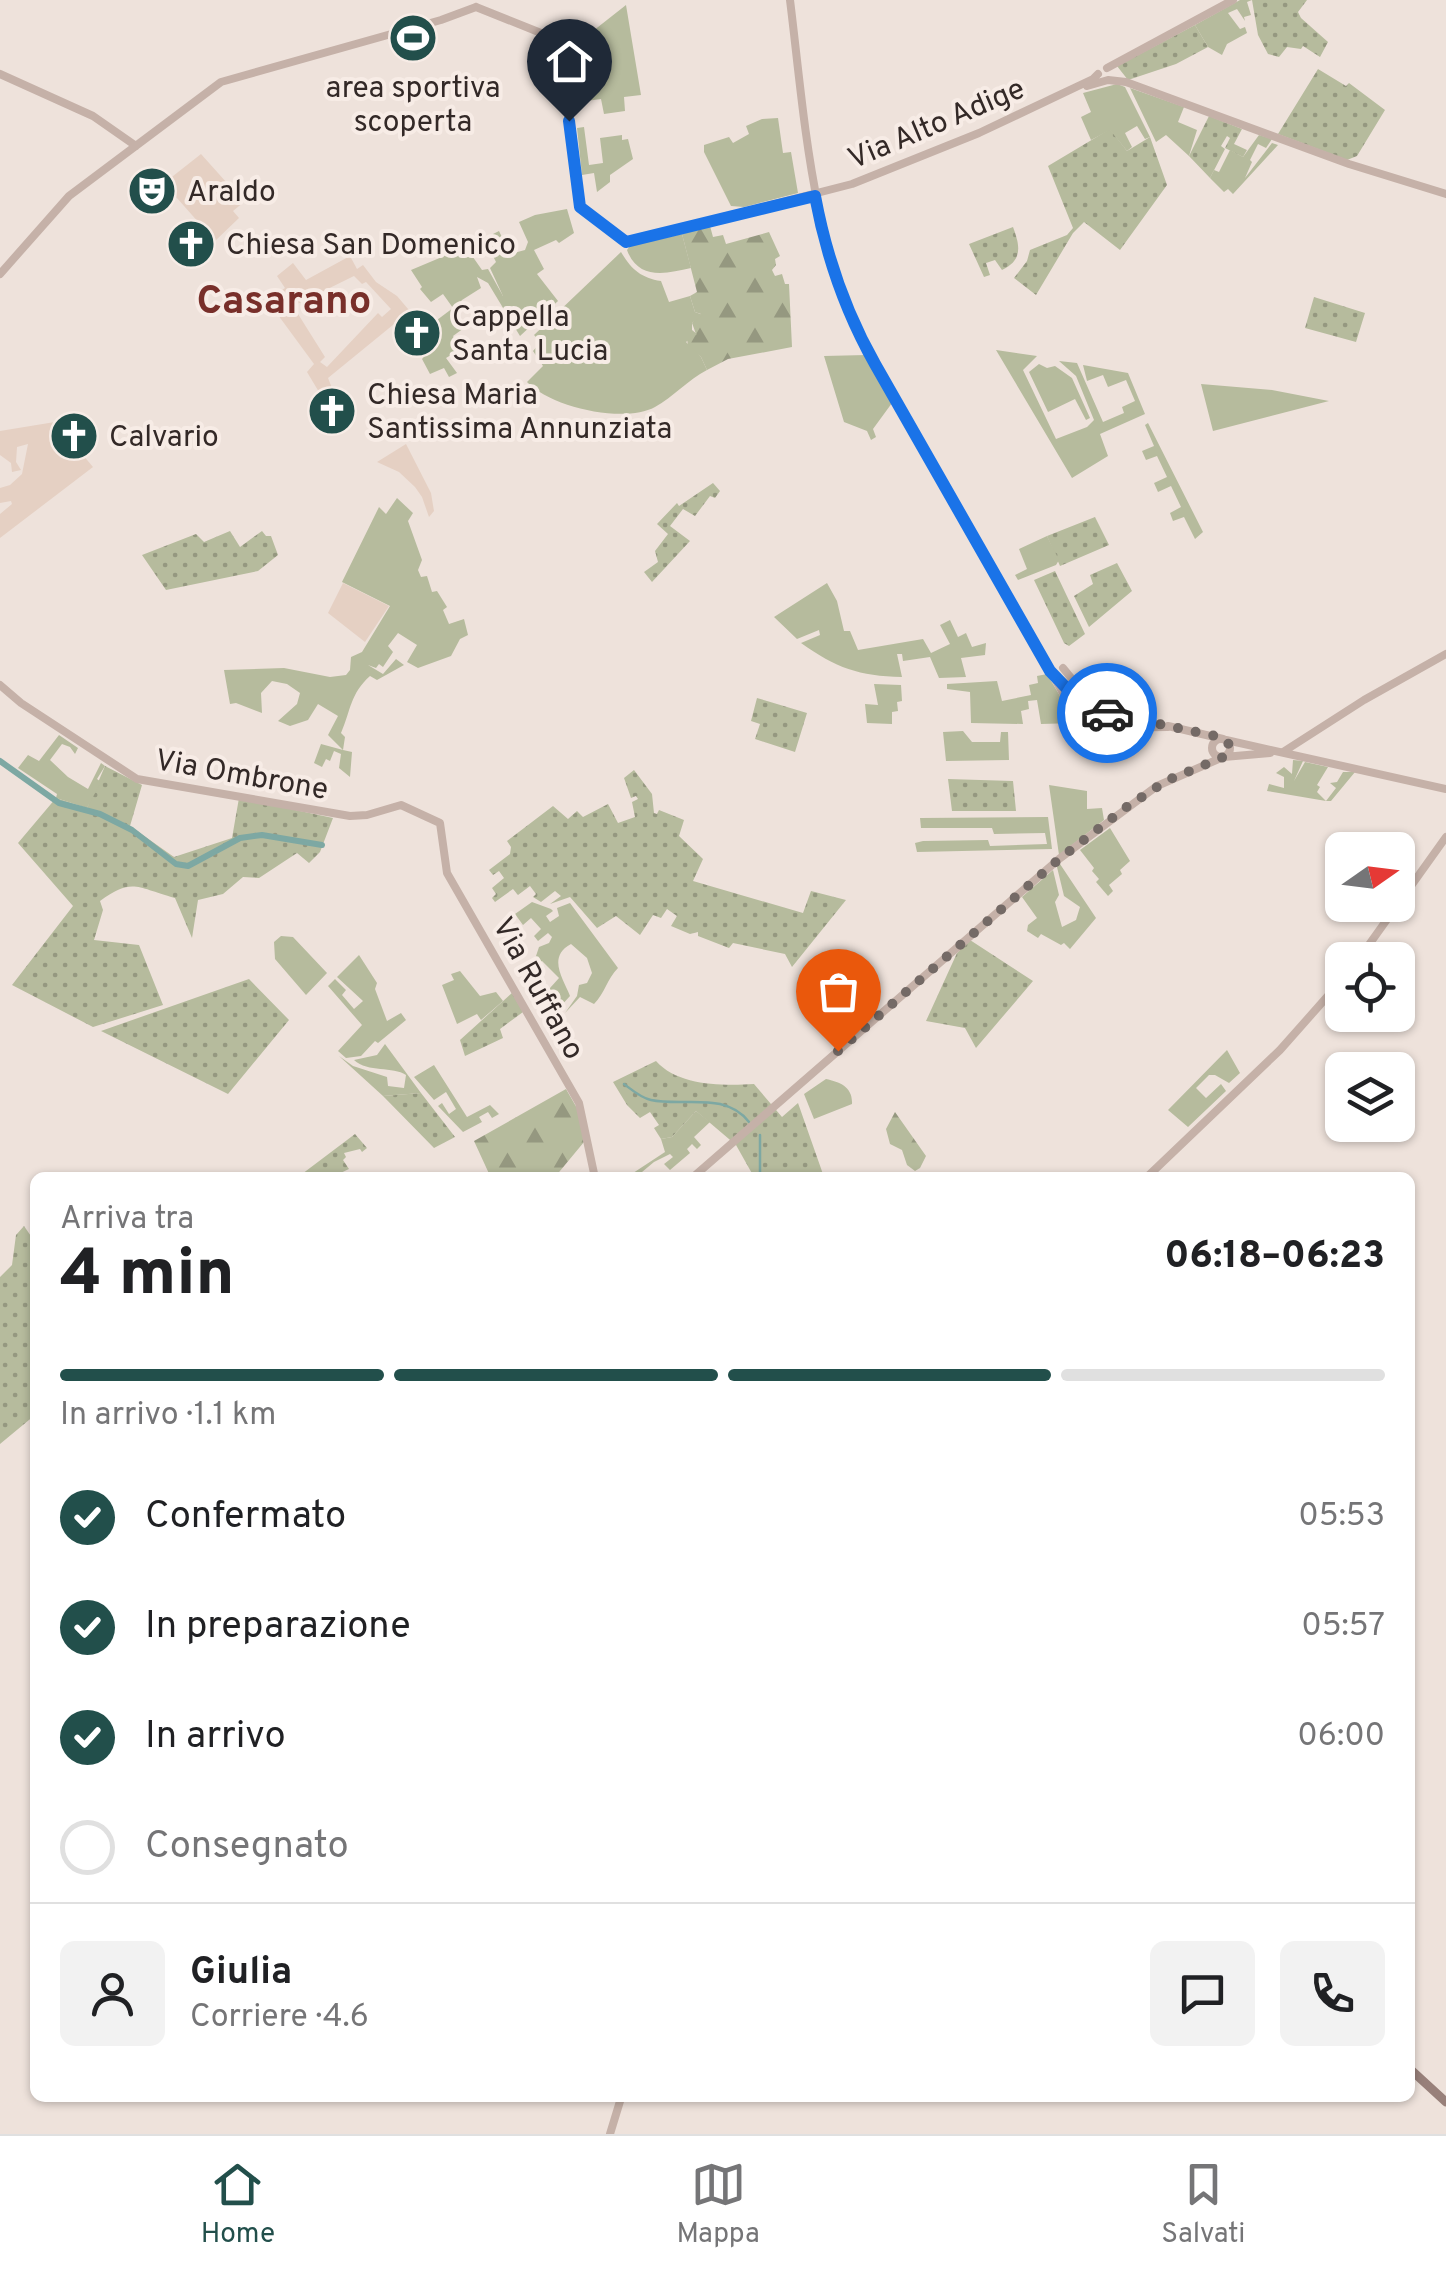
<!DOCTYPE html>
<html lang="it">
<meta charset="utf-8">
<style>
body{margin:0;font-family:Overpass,sans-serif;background:#f2f2f2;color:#202124;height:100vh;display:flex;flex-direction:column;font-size:38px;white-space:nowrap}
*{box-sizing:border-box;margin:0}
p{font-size:32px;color:#757577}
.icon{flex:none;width:55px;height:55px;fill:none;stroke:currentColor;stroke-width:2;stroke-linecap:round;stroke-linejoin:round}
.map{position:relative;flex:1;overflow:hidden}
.side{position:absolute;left:30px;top:1172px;width:1385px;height:930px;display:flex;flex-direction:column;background:#fff;border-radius:15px;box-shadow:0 2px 8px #0004}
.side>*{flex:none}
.needle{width:65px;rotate:76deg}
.tools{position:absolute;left:1325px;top:832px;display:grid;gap:20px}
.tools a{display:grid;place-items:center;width:90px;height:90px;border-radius:15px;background:#fff;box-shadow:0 2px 8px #0004;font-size:50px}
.pin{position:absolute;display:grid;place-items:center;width:85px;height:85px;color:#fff;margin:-102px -42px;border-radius:50% 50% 50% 0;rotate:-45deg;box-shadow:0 0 10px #0007}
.pin .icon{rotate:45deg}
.courier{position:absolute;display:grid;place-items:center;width:100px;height:100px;margin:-50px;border:8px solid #1a73e8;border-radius:50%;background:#fff;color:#222;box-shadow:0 2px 12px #0007}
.overview em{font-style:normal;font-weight:800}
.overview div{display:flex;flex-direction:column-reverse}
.overview{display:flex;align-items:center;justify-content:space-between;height:170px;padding:0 30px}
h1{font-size:65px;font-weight:800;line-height:75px}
.bar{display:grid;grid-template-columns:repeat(4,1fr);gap:15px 10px;align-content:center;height:120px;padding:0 30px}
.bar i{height:12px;border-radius:8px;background:#e0e0e0}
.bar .current{background:#224f4b}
.bar p{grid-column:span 4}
.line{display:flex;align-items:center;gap:25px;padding:0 30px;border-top:2px solid #e0e0e0}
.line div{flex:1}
.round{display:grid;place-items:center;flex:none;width:105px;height:105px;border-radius:15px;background:#f2f2f2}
ol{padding:0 30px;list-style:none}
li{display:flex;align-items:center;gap:30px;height:110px}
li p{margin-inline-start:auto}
li .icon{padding:10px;border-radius:50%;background:#224f4b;color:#fff;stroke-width:4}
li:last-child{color:#757577}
li i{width:55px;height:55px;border:5px solid #e0e0e0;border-radius:50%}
.tabs{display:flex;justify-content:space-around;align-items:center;height:140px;border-top:2px solid #e0e0e0;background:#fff;font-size:28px;color:#757577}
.tabs a{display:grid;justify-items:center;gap:5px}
.tabs .current{color:#224f4b}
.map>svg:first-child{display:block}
.grass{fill:url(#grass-dots)}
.forest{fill:url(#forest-firs)}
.garden{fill:#b6bb9d}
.plaza{fill:#e5d0c3;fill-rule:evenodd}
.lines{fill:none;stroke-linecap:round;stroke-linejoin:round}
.stream{stroke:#7da8a3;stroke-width:2.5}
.canal{stroke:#7da8a3;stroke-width:6}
.tertiary{stroke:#c5b1a8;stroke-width:8}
.secondary{stroke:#98807a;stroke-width:9}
.done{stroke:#746a66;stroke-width:10;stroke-dasharray:0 18}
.route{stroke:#1a73e8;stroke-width:12}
.labels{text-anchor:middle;stroke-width:8;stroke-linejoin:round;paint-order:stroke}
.poi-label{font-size:30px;fill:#332927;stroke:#f7ece6;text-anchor:start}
.street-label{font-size:30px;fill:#332927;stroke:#f7ece6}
.district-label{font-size:40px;font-weight:bold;fill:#782f2a;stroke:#f7ece6}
</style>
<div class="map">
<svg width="1446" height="2134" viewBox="0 0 1446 2134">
<defs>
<pattern id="grass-dots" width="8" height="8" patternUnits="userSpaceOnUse" patternTransform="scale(2.5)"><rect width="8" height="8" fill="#b6bb9d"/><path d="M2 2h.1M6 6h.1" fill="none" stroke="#959880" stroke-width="1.8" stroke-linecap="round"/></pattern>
<pattern id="forest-firs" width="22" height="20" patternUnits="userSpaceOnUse" patternTransform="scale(2.5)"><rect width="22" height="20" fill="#b6bb9d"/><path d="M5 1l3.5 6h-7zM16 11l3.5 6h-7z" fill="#959880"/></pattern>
</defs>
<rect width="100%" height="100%" fill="#eee2db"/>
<path class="grass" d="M1252 0H1307L1298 12 1301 18 1328 42 1320 57 1303 46 1301 49 1287 47 1279 57 1268 54 1258 35Z
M1195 25 1208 47 1176 64 1128 80 1117 66Z
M1318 69 1346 86 1349 83 1385 110 1357 156 1347 160 1278 134Z
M1209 116 1242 129 1234 144 1247 150 1243 157 1225 148 1230 138 1227 136 1221 146 1225 149 1210 178 1189 156Z
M1110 129 1127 151 1150 137 1167 185 1120 250 1084 222 1073 233 1036 295 1014 278 1027 261 1030 250 1067 235 1073 228 1048 166Z
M1013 227C1020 246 1023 260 1002 270L995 260 986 263 990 275 984 277 969 244Z
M1314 297 1365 313 1356 342 1305 328Z
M713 483 720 491 715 498 710 496 695 516 683 509 670 526 690 541 652 582 644 572 658 562 655 551 668 534 657 524 677 503 679 506Z
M1095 517 1109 545 1060 566 1047 536Z
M230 531 240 547 262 531 266 536H271L278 555 258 571 166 590 142 555 196 534 204 542Z
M1117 563 1132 591 1089 627 1074 596 1093 584 1090 575Z
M1055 571 1085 634 1069 646 1064 643 1034 580Z
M757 698 807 713 795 752 755 739 760 724 751 721Z
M105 766 142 785 130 826 174 857 232 838 239 798 333 818 320 852 309 863 297 853 259 878 243 877 223 894 198 900 192 938 175 898C137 888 133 877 100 901L103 910 94 940 139 945 163 1005 93 1027 12 985 73 906 18 843 56 798 87 808Z
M634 770 652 794 654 813 657 814 659 810 684 820 679 836 703 859 693 881 803 913 811 891 846 900 792 967 785 954 733 943 729 948 698 936V932L690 934 671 926 677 916 667 909 661 918 653 915 640 935 616 916 597 928 570 897 550 904 561 896 555 891 541 902 533 897 536 894 530 886 518 895 513 889 495 902 492 898 496 894 492 888 504 878 499 871 493 875 489 870 510 854 511 847 507 841 553 806 568 819 577 811 583 817 608 804 618 823 635 817 632 802 638 799 636 796 631 798 624 778Z
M948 779 1013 781 1016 811H952Z
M970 940 1033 981 976 1048 965 1028 926 1021 957 953Z
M249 979 289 1020 228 1094 101 1031Z
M512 993 523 1012 500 1029 503 1038 465 1056 460 1040Z
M656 1061C678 1086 723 1086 754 1084L782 1117 798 1103 824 1177H754L736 1145 696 1111 672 1137 661 1139 654 1128 659 1125 650 1112 640 1118 627 1105 613 1082Z
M421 1093 455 1137 434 1148 383 1096Z
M355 1134 367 1148 362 1152 360 1149 344 1153 346 1157 343 1160 349 1169 332 1177H298Z
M24 1226 35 1242V1415L0 1444V1277L12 1265 16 1235Z"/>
<path class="forest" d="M710 226 713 237 723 235 726 244 769 232 780 256 775 259 776 265 772 270 775 276 782 274 785 284H789L792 347 728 359 707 370 701 357 688 347 687 338 696 334 692 323 701 314 695 312 690 296 697 292 682 234Z
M566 1089 578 1110 584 1142 555 1177 491 1178 474 1141Z
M895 1112 926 1156 920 1168 915 1171 907 1165 902 1150 890 1144 886 1129Z"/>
<path class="garden" d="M1240 0H1252L1247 2 1251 15 1244 17 1245 21 1237 9 1228 13 1240 29 1245 27 1247 33 1227 44 1222 55 1208 47 1195 25Z
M626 5 641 95 624 97 625 111 604 114 601 99 571 103 569 86 585 85 586 91 602 89 600 71 584 72V81L569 82 565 53Z
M1117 84 1125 87 1150 137 1145 139 1137 126 1125 133 1132 147 1127 151 1110 130 1091 140 1081 117 1091 112 1083 93Z
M1130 88 1184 107 1178 122 1197 130 1189 156 1166 135 1156 142Z
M778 118 783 153 791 152 798 193 744 207 731 206 704 152V145L729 137 733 143 749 134 746 126 762 119Z
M584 127 589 165 603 163 600 138 622 135V140L628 139 633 159 610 175V182L597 192 594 173 582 175 577 128Z
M1259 135 1272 139 1266 148 1258 144 1250 160 1252 162 1245 178 1272 143 1278 145 1233 194 1228 189 1224 192 1210 178 1214 170 1219 172 1230 150 1243 157Z
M567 209 574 233 559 243 556 240 534 250 544 269 537 274 558 301 520 336 488 283 477 277 481 288 462 300 454 310 464 328 453 336 461 349 446 358 457 373 449 377 444 368 430 374 422 359 432 348 427 339 430 336 435 340 441 334 433 323 453 308 443 294 431 302 420 289 422 287 411 270 461 249 463 252 468 250 482 270 488 269 503 296 490 268 496 262 486 242 479 246 477 242 499 231 510 254 525 250 528 242 519 222 535 215Z
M682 234 691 268C665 274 638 280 627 250L630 246Z
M621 252C631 269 641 278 661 281L669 302 690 296 695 312 703 315 692 323V330L697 334 686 342 701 357 707 370C688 380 673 397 655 407 624 424 550 407 527 382L543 366 533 351 541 342 534 335Z
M996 350 1037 356 1023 370 1056 439 1087 427 1094 420 1076 376 1059 361 1077 363 1103 422 1124 413 1122 407 1135 401 1126 380 1108 387 1103 375 1087 381 1083 365 1128 373 1145 414 1100 434 1108 456 1072 478Z
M866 355 892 403 873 429 876 437 871 440 867 431 844 422 824 356Z
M1039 364 1047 368 1055 366 1072 378 1090 418 1086 420 1075 399 1048 412 1029 372Z
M1201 384 1272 390 1329 401 1213 431Z
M1148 423 1203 532 1195 539 1184 517 1173 521 1170 513 1181 507 1171 486 1158 492 1154 483 1167 477 1157 456 1146 460 1142 451 1154 446 1145 425Z
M397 498 413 513 408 521 422 560 418 570 421 577 427 576 432 592 437 591 447 607 443 610 449 624 464 619 468 635 460 639 451 656 418 668 407 662 417 645 398 633 388 646 393 652 383 667 379 664 376 668 368 665 383 674 396 659 404 665 377 680 370 676C350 694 351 710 341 733L345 737 343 750 352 752 350 777 339 768 341 754 334 751 330 761 326 759 322 767 314 763 321 744 343 750 328 735 338 716 318 704 308 720 290 726 278 721 297 704 300 693 287 684 272 681 261 693 262 713 236 703 230 704 224 670 284 668 330 677 346 675 350 670 351 657 362 652 390 606 342 582 379 507 386 514Z
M1047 536 1059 560 1056 565 1018 580 1015 575 1027 569 1019 549Z
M827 583 837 601 844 631H850L858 650 923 639 931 653 950 644 940 625 950 620 958 637 966 633 972 647 986 643 985 655 961 658 966 677 939 678 930 657 903 661 902 654H897L902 677C859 676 836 668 801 643L820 635 819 630 797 639 774 617Z
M1047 674 1076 723 1041 724 1037 700 1028 701 1029 709 1021 711 1023 724 971 723 970 692 947 689V684L997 681 1002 701 1031 695 1029 685 1038 683 1037 676Z
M874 684 901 685 902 701 897 702 898 711 892 712V724L867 723 865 704 878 705Z
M963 731 972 742H1000L1001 732H1008L1009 760 946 761 943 732Z
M59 735 78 748 75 754 70 747 62 744 50 760 68 777 88 789 101 763 105 766 97 779 101 782 87 808 56 798 57 794 18 768 28 755 39 761Z
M1293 760 1303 761 1294 781 1305 762 1328 767 1317 785 1320 787 1317 792 1326 801 1336 788 1330 783 1337 782 1343 772H1355L1331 801H1326L1267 791 1269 784 1284 788V777L1276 773 1284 767 1292 774Z
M1049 785 1087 791V809L1102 808 1104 820 1059 855Z
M1048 817 1052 849 917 852 915 843 923 841 988 840 990 846 1047 844 1045 833 994 834 992 828H921L920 818Z
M1110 828 1130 861 1120 870 1122 874 1109 885 1113 891 1108 896 1096 882 1099 879 1092 871 1094 868 1080 850Z
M1060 864 1096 918 1070 949 1064 943 1061 945 1041 934 1038 938 1027 931 1028 925 1037 918 1022 897 1053 870 1059 895 1055 902 1062 927 1076 920 1080 907 1064 896 1057 867Z
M532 902 551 909 553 911 546 916 550 922 559 916 557 908 570 903 618 968C607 979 605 993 594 1004L580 997 565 1013 577 996 579 985 587 983 592 973 587 958 571 944C547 957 563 978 570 996L560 1007 541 998 559 978 542 961 539 963 535 959 539 947 549 943 552 937 548 933 538 941 534 936 541 929 531 918 523 925 515 914Z
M281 936 293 937 327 973 306 995 275 959 274 942Z
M359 955 377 983 375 989 387 1021 401 1013 406 1020 378 1043 375 1041 361 1056 346 1058 338 1051 362 1025 328 986 335 979 346 990 342 995 354 1009 363 1001 337 977Z
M460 971 480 996 496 992 503 1001 481 1020 477 1014 457 1024 442 985 454 980 451 974Z
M385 1044 421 1093 383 1096 339 1056 353 1066 387 1077 388 1086 404 1088 406 1075C393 1066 368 1073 354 1060L377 1055Z
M1227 1050 1240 1073 1229 1083 1215 1075H1209L1196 1088 1206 1098 1221 1084 1226 1091 1188 1127 1168 1110Z
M434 1065 467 1117 490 1105 499 1114 492 1118 488 1112 479 1117 482 1122 463 1132 438 1106 442 1103 449 1114 456 1109 446 1092 434 1100 414 1077Z
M826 1079C840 1082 853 1087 852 1104L814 1119 804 1094Z
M696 1111 710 1122 694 1137 701 1145 697 1149 692 1144 687 1149 690 1153 670 1170 664 1164 673 1157 670 1154 654 1162 636 1177H627L665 1152 661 1139 672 1137Z"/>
<path class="plaza" d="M201 154 244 202 233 211 239 218 215 241 169 189 173 186 168 180Z
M350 256 357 269 363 265 376 282 397 296 420 323 402 347 397 338 406 330 399 320 328 378 332 388 319 392 307 372 314 364 267 300 285 288 277 276 293 263 306 280ZM354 276 362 284 366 282 391 309 382 317 378 313 327 367 320 362 325 357 293 306Z
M67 420 65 429 72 442 93 467 0 538V514L12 504 11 501 0 503V488L10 485 22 474 28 444 17 447 16 462 21 470 12 472 11 463 0 455V431Z
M406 444 431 493 434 511 429 517 422 497 415 487 399 472 377 462Z
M343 583 389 606 365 642 328 613Z"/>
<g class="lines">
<path class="stream" d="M624 1084C632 1090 641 1098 651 1100 684 1107 725 1091 749 1122
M760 1178V1135"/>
<path class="canal" d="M0 761 59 803 100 814 132 830 176 864 188 866 240 838 262 835 322 845"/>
<path class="tertiary" d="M790 0C805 121 811 242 868 352L1083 728 1168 727
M476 7 551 37 560 45 579 207 627 242 852 184 979 133 1093 79 1098 74
M1107 68 1233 0
M0 74 93 116 136 146
M1087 86 1108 80 1126 82 1349 164 1446 194
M0 274 69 196 221 82 441 20 476 7
M1063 668 1094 706
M0 685 21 703 137 779 350 816 367 815 401 805 440 823 447 873 579 1103 595 1178
M1063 686 1090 707 1154 723
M1168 726 1223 739
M1212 748a9 9 0 1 1 18 0a9 9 0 1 1-18 0Z
M1226 740 1446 789
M1283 752 1364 700 1446 654
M1224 757 1270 753
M1358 960 1446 837
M692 1178 1059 859 1157 786 1221 758
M1146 1178 1280 1050 1342 980
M610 2134 621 2098"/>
<path class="secondary" d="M1410 2069 1446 2102"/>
</g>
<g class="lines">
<path class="done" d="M838 1051 1058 860 1128 806 1168 780 1226 756 1230 751 1228 742 1215 736 1107 713"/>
<path class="route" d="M569 121 580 207 626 242 815 196C826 255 845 311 875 364L1050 671 1078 700 1107 713"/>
</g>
<defs>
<g id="stadium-disc" transform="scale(2.5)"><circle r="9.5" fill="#224f4b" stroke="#f7ece6"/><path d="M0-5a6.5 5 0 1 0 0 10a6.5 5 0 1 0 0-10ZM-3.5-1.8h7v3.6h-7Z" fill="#fff"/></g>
<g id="theatre-disc" transform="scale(2.5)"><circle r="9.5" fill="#224f4b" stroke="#f7ece6"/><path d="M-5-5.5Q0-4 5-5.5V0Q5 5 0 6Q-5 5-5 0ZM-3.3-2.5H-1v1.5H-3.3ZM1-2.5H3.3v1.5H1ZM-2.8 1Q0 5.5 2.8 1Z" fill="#fff"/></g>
<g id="church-disc" transform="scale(2.5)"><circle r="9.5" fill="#224f4b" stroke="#f7ece6"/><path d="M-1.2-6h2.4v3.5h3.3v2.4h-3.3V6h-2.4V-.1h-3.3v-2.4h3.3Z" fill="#fff"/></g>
</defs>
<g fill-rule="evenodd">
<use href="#stadium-disc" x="413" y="38"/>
<use href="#theatre-disc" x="152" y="191"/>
<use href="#church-disc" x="191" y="244"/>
<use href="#church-disc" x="417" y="333"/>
<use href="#church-disc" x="332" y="411"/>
<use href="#church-disc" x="74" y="436"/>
</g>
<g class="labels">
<g class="poi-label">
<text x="413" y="97" text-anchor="middle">area sportiva<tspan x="413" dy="34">scoperta</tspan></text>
<text x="187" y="201">Araldo</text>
<text x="226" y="254">Chiesa San Domenico</text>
<text x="452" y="326">Cappella<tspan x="452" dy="34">Santa Lucia</tspan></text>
<text x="367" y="404">Chiesa Maria<tspan x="367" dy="34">Santissima Annunziata</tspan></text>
<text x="109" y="446">Calvario</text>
</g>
<g class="street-label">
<text transform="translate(936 123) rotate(-23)" y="10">Via Alto Adige</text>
<text transform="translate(242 774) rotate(10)" y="10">Via Ombrone</text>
<text transform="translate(539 988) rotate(61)" y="10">Via Ruffano</text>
</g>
<g class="district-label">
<text x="284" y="313">Casarano</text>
</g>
</g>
</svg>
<div class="tools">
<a><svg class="needle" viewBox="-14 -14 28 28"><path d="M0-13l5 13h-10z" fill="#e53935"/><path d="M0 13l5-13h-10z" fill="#757577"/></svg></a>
<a><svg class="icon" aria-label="locate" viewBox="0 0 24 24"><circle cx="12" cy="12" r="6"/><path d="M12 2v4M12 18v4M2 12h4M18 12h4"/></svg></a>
<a><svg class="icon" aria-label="layers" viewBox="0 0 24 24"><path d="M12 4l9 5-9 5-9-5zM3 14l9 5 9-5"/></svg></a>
</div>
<div class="pin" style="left:838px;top:1051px;background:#ea580c"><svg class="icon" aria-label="bag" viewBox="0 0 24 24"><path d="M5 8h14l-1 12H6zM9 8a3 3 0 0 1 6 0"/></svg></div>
<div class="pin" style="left:569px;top:121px;background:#1f2937"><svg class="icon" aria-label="home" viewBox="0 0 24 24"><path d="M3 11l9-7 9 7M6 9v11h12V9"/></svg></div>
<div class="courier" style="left:1107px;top:713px"><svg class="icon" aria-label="car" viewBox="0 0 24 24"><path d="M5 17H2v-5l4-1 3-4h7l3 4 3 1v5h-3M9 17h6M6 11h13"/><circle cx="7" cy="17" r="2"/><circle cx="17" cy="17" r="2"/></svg></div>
<section class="side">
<div class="overview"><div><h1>4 min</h1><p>Arriva tra</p></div><em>06:18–06:23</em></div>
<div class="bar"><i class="current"></i><i class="current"></i><i class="current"></i><i></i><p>In arrivo · 1.1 km</p></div>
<ol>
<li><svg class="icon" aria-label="check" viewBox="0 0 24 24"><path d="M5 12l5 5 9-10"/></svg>Confermato<p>05:53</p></li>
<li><svg class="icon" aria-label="check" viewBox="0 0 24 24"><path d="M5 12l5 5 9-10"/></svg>In preparazione<p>05:57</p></li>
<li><svg class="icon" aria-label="check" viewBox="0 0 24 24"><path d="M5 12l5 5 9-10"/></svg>In arrivo<p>06:00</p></li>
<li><i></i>Consegnato</li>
</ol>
<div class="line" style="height:180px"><a class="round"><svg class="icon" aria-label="person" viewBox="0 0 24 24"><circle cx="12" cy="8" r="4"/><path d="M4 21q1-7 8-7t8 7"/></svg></a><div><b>Giulia</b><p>Corriere · 4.6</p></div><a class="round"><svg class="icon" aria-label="chat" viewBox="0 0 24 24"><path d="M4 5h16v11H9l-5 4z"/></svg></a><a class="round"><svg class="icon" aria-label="phone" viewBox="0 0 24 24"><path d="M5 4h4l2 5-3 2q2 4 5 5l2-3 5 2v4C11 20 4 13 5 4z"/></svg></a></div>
</section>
</div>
<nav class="tabs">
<a class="current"><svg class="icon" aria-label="home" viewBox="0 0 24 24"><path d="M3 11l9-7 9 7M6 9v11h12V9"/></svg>Home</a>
<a><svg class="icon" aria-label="map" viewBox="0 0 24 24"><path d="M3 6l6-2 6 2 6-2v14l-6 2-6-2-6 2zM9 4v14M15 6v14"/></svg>Mappa</a>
<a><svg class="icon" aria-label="saved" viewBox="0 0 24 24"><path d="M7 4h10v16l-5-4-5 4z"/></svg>Salvati</a>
</nav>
